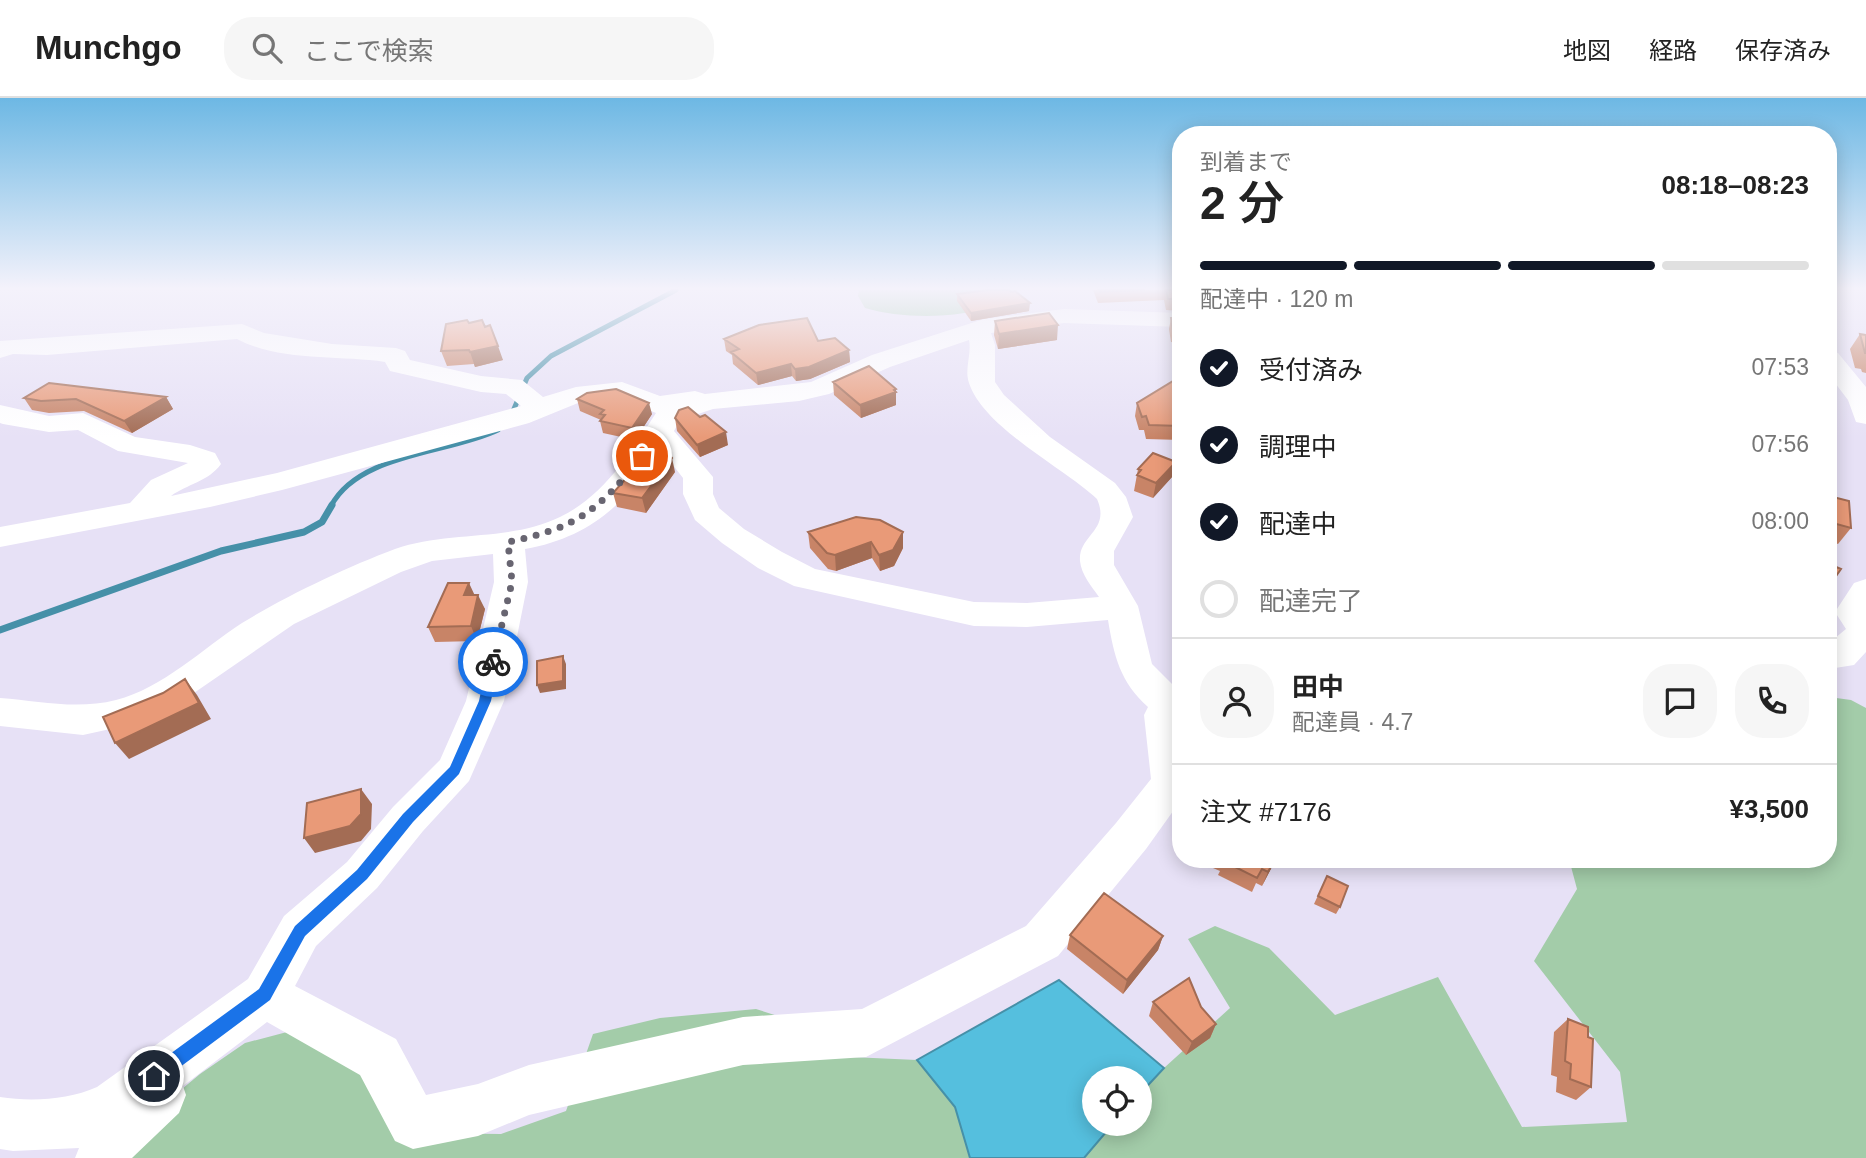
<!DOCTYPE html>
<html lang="ja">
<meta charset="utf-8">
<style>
body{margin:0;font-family:Arial,"Noto Sans JP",sans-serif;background:#f6f6f6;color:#222;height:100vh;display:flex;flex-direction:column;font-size:26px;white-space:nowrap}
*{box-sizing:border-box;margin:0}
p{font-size:23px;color:#767676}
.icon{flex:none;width:38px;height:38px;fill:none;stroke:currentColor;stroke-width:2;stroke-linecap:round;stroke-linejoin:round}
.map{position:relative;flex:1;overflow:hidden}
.sheet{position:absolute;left:1172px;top:28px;width:665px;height:742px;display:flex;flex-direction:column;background:#fff;border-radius:28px;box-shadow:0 4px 18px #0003}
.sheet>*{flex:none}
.controls{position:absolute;left:1082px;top:968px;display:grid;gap:14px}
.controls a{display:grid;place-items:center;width:70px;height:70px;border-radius:50%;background:#fff;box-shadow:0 4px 18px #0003;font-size:35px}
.pin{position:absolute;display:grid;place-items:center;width:60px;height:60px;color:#fff;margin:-30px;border:4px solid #fff;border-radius:50%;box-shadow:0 2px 7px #0007}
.courier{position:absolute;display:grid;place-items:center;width:70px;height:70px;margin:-35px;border:5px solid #1a73e8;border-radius:50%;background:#fff;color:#222;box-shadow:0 2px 9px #0007}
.summary em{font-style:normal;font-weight:600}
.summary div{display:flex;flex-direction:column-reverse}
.summary{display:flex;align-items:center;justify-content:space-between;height:119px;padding:0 28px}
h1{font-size:46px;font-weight:600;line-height:52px}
.bar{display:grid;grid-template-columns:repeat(4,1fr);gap:10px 7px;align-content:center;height:84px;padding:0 28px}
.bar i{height:9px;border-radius:5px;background:#e0e0e0}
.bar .on{background:#111827}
.bar p{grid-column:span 4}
.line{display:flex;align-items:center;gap:18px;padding:0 28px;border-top:2px solid #e0e0e0}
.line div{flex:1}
.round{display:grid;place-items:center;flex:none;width:74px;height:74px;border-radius:28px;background:#f6f6f6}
ol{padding:0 28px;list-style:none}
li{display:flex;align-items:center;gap:21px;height:77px}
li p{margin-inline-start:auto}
li .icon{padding:7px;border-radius:50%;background:#111827;color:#fff;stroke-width:4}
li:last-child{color:#767676}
li i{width:38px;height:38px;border:4px solid #e0e0e0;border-radius:50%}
header{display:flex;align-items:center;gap:42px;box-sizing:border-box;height:98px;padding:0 35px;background:#fff;border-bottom:2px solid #e0e0e0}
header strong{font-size:33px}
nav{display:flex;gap:38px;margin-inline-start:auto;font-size:24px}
.search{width:490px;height:63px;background:#f6f6f6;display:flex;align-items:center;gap:18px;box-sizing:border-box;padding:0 24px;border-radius:28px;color:#767676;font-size:26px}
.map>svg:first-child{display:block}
.green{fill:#a3cca9}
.water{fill:#55bfde;stroke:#4690a8;stroke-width:2}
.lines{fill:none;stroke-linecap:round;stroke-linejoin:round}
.stream-far1{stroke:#4690a8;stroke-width:5}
.stream{stroke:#4690a8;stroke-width:7}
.minor{fill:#fff;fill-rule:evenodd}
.wall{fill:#c88467}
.shaded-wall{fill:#a36c54}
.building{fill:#e99a78;stroke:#a36c54;stroke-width:2}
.route{fill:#1a73e8}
.done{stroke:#686571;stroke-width:7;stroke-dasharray:0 12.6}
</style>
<header>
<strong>Munchgo</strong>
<div class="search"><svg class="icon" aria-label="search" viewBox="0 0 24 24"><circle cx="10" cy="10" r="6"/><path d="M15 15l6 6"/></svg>ここで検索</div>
<nav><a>地図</a><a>経路</a><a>保存済み</a></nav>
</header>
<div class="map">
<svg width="1866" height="1060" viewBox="0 0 1866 1060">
<rect width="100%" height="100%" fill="#e7e1f6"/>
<path class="green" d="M859 192H1018C1010 197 1003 204 995 207 959 221 902 221 865 210L858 198Z
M1829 599 1851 602 1866 610V1060H1084L1113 1026H1139V997L1164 970 1230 910 1188 841 1215 828 1269 850 1335 917 1438 879 1522 1029 1627 1024 1620 974 1534 863 1577 791 1569 761H1829Z
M756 911 812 929 851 959 917 962 955 1009 970 1060H99L200 976 245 945 287 934 354 962 415 1035 501 1036 566 1013 593 936 660 920Z"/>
<path class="water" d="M1059 882 1164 970 1139 997V980H1094V1026H1113L1084 1060H970L955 1009 917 962Z"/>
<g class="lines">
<path class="stream-far1" d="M511 318 527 280 551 258 676 192
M331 408C359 355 448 356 498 332"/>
<path class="stream" d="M0 532 221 453 304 434 322 424 332 407"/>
<path class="minor" d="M1064 211 1181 215V229L1064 225 991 235 995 247V284L1004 297 1050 339 1115 385 1126 399 1133 419 1114 453V467L1138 508 1152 566 1181 595V702L1146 751 1058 858 866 959 743 967 529 1017 478 1038 413 1051 395 1043 360 977 267 924 183 988 186 997 179 1015 132 1060H75L79 1050 13 1053 0 1051V999C31 1004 68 1002 97 989L248 881 284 818 347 764 393 709 440 662 466 603 494 484 493 456 432 463 401 474 294 526 175 608 133 626 83 637 0 628V600C39 603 77 612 116 602 163 590 202 551 242 525 286 498 347 469 395 451 448 432 509 444 560 419 604 398 631 354 656 315L619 300 578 305 529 325 282 392 210 409 0 449V429L130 405 151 382 188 365 118 353 78 332 49 334 3 326 0 325V307L49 318 83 315 135 339 190 347 215 355 221 366C208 384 187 386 171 398L277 375 521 308 506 296 481 294 390 273 385 264C339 257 280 264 237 241L47 257 13 256 0 260V243L242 226 264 235 332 246 396 250 405 253 410 262 481 278 522 282 543 299 576 289 622 284 660 298 695 293 705 296 811 284 872 257 984 221ZM969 242C972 256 964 271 969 285 984 330 1064 370 1097 401 1111 433 1078 437 1080 463 1081 476 1092 489 1099 499L1027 505 974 504 815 471 782 454 744 431 719 410 713 396V379L674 333 680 322 713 311 799 303 829 296 890 269ZM662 353 683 380V396L695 422 722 445 758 470 794 488 974 528 1027 529 1108 522C1114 558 1120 584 1148 609L1144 617 1151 681 1116 725 1026 828 862 911 743 919 529 967 478 986 426 997 396 941 295 888 316 848 377 790 423 733 469 683 504 603 528 484 525 451C589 440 626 405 662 353Z
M1829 252 1838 255 1866 289V326L1856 324 1848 302 1829 277Z
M1866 481V554L1854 567 1829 571V545L1846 531 1835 514 1854 485Z"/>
</g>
<path class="wall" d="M1093 192H1181V213L1166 212 1164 202 1098 205Z
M957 196 1029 213 971 223 957 203Z
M1171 220H1181V245L1171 244 1169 231Z
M995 223 1057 242 998 251 994 237Z
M469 225 503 262 475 269 474 266 447 268 441 253Z
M1860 236 1866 237V275L1862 274 1861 271 1855 270 1850 251Z
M724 241 818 243 849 252 850 264 810 281 796 283 792 278 758 287 733 266 732 257 726 253Z
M1181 282V342L1146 341 1144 332H1139L1135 318 1137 305Z
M833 284 896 291V307L861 320 834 297Z
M166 299 173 311 132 335 84 313 49 315 32 312 24 300Z
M577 301 652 316 635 342 603 335 600 323 601 322 580 313Z
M675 320 728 347 700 359 677 333Z
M1138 371 1172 379 1153 400 1134 393Z
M675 374 646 415 617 409 613 395Z
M1829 398 1851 430 1838 446 1829 443Z
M808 434 903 450 894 468 880 473 872 460 836 473 828 471 810 450Z
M474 497 485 511 477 543 435 544 428 529Z
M1181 746V757L1178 756Z
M1192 761H1276L1262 788 1256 785 1252 794 1218 777 1220 773Z
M1327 778 1340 809 1336 816 1314 806Z
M1070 837 1163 838 1158 852 1123 896 1067 851Z
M1153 904 1201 909 1216 926 1210 940 1186 957 1149 918Z
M1568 921 1588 939 1591 989 1576 1002 1556 994 1557 979 1551 977 1554 934Z"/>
<path class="shaded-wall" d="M1030 205 1029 213 971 223V215Z
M1058 227 1057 242 998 251 999 236Z
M498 248 503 262 475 269 470 254Z
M849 252 850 264 810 281 796 283 795 271Z
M791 266 792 278 758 287 756 275Z
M896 291V307L861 320 860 307Z
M166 299 173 311 132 335 124 323Z
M649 305 652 316 635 342 632 330Z
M726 334 728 347 700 359 697 347Z
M672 360 675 374 646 415 642 400Z
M1176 364 1172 379 1153 400 1156 385Z
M903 434V450L894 468 880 473 879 457Z
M871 444 872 460 836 473 835 457Z
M469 485 476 500 464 497Z
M478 497 485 511 477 543 471 528Z
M563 558 566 566V591L540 595 537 587Z
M185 581 197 597 211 621 129 661 115 645Z
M361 691 372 706 371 731 361 743 315 755 304 740Z
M1275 761H1276L1262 788 1268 774Z
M1163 838 1158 852 1123 896 1127 882Z
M1216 926 1210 940 1186 957 1192 944Z"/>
<path class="building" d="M988 192H1009L1011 194 1015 193 1030 205 971 215 957 196Z
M1099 192H1145L1100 194Z
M1166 192H1181V201H1168Z
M1049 215 1058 227 999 236 995 223Z
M807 220 818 243 835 240 849 252 809 269 795 271 791 266 756 275 731 254 739 251 724 241 759 227Z
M1171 220H1181V233H1173Z
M467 222 469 225 482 222 485 229 490 227 498 248 470 254 469 252 441 253 446 226Z
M1860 236 1866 237V255H1865Z
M869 268 896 291 894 292 896 294 860 307 833 284Z
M1178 280 1181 282V328L1149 327 1146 318 1142 319 1137 305Z
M49 285 166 299 124 323 76 301 41 303 24 300Z
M616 291 649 305 632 330 600 323 605 317 600 316 604 312 577 301 587 295Z
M688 309 700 319 705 317 726 334 697 347 675 320 679 312Z
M659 343 672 360 642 400 613 395Z
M1153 355 1176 364 1156 385 1137 377 1141 372 1138 371Z
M1829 398 1849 403 1851 430 1829 424Z
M856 419 880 422 903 434 893 452 879 457 871 444 835 457 827 455 808 434Z
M1829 466 1841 471 1829 488Z
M448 485H469L464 497H478L471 528 428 529Z
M563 558V583L537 587V563Z
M185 581 199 605 115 645 103 619 163 595Z
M361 691V716L350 728 304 740 307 705Z
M1224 761H1275L1268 774 1262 771 1257 780 1223 763Z
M1327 778 1348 788 1340 809 1318 798Z
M1104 795 1163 838 1127 882 1070 837Z
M1189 880 1201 909 1216 926 1192 944 1153 904Z
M1568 921 1588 929V939L1593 941 1591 989 1570 981 1571 966 1565 963Z"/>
<linearGradient id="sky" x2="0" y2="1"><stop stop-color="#6db8e4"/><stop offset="0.56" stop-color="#f4f2fb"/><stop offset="1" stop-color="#f4f2fb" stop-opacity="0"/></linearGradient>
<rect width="1866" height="340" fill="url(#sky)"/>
<path class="route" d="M493 560 499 564 491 603 459 676 413 724 367 781 305 838 270 902 160 984 154 986 148 984 146 978 148 972 259 891 295 828 357 772 403 716 450 669 479 603 487 564Z"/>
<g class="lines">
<path class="done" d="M493 564 512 484 508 444C577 430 599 412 642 358"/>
</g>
</svg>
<div class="controls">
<a><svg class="icon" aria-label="locate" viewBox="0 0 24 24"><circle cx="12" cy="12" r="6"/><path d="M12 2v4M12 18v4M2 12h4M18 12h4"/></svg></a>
</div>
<div class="pin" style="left:642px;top:358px;background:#ea580c"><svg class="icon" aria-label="bag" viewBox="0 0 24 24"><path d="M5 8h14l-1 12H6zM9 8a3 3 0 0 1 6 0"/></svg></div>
<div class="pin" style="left:154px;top:978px;background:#1f2937"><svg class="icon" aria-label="home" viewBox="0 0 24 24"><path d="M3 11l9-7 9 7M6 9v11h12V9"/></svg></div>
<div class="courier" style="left:493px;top:564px"><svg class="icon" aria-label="bike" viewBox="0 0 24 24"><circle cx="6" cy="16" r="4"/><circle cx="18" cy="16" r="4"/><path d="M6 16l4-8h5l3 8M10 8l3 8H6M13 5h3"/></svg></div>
<section class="sheet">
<div class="summary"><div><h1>2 分</h1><p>到着まで</p></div><em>08:18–08:23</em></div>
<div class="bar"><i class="on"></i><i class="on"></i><i class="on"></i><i></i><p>配達中 · 120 m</p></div>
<ol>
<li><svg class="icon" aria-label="check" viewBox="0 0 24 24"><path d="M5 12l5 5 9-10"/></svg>受付済み<p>07:53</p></li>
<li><svg class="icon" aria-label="check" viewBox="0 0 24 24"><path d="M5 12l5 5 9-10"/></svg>調理中<p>07:56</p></li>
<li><svg class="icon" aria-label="check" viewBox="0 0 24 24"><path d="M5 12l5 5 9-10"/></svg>配達中<p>08:00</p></li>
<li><i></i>配達完了</li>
</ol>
<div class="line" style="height:126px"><a class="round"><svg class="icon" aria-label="person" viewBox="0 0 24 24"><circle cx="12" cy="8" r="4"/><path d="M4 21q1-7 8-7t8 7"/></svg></a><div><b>田中</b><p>配達員 · 4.7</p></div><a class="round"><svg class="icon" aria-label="chat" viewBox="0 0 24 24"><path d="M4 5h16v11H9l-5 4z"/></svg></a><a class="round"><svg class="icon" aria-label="phone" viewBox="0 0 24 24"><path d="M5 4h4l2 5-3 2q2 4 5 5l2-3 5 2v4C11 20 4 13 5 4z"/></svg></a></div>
<div class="line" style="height:91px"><div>注文 #7176</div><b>¥3,500</b></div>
</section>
</div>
